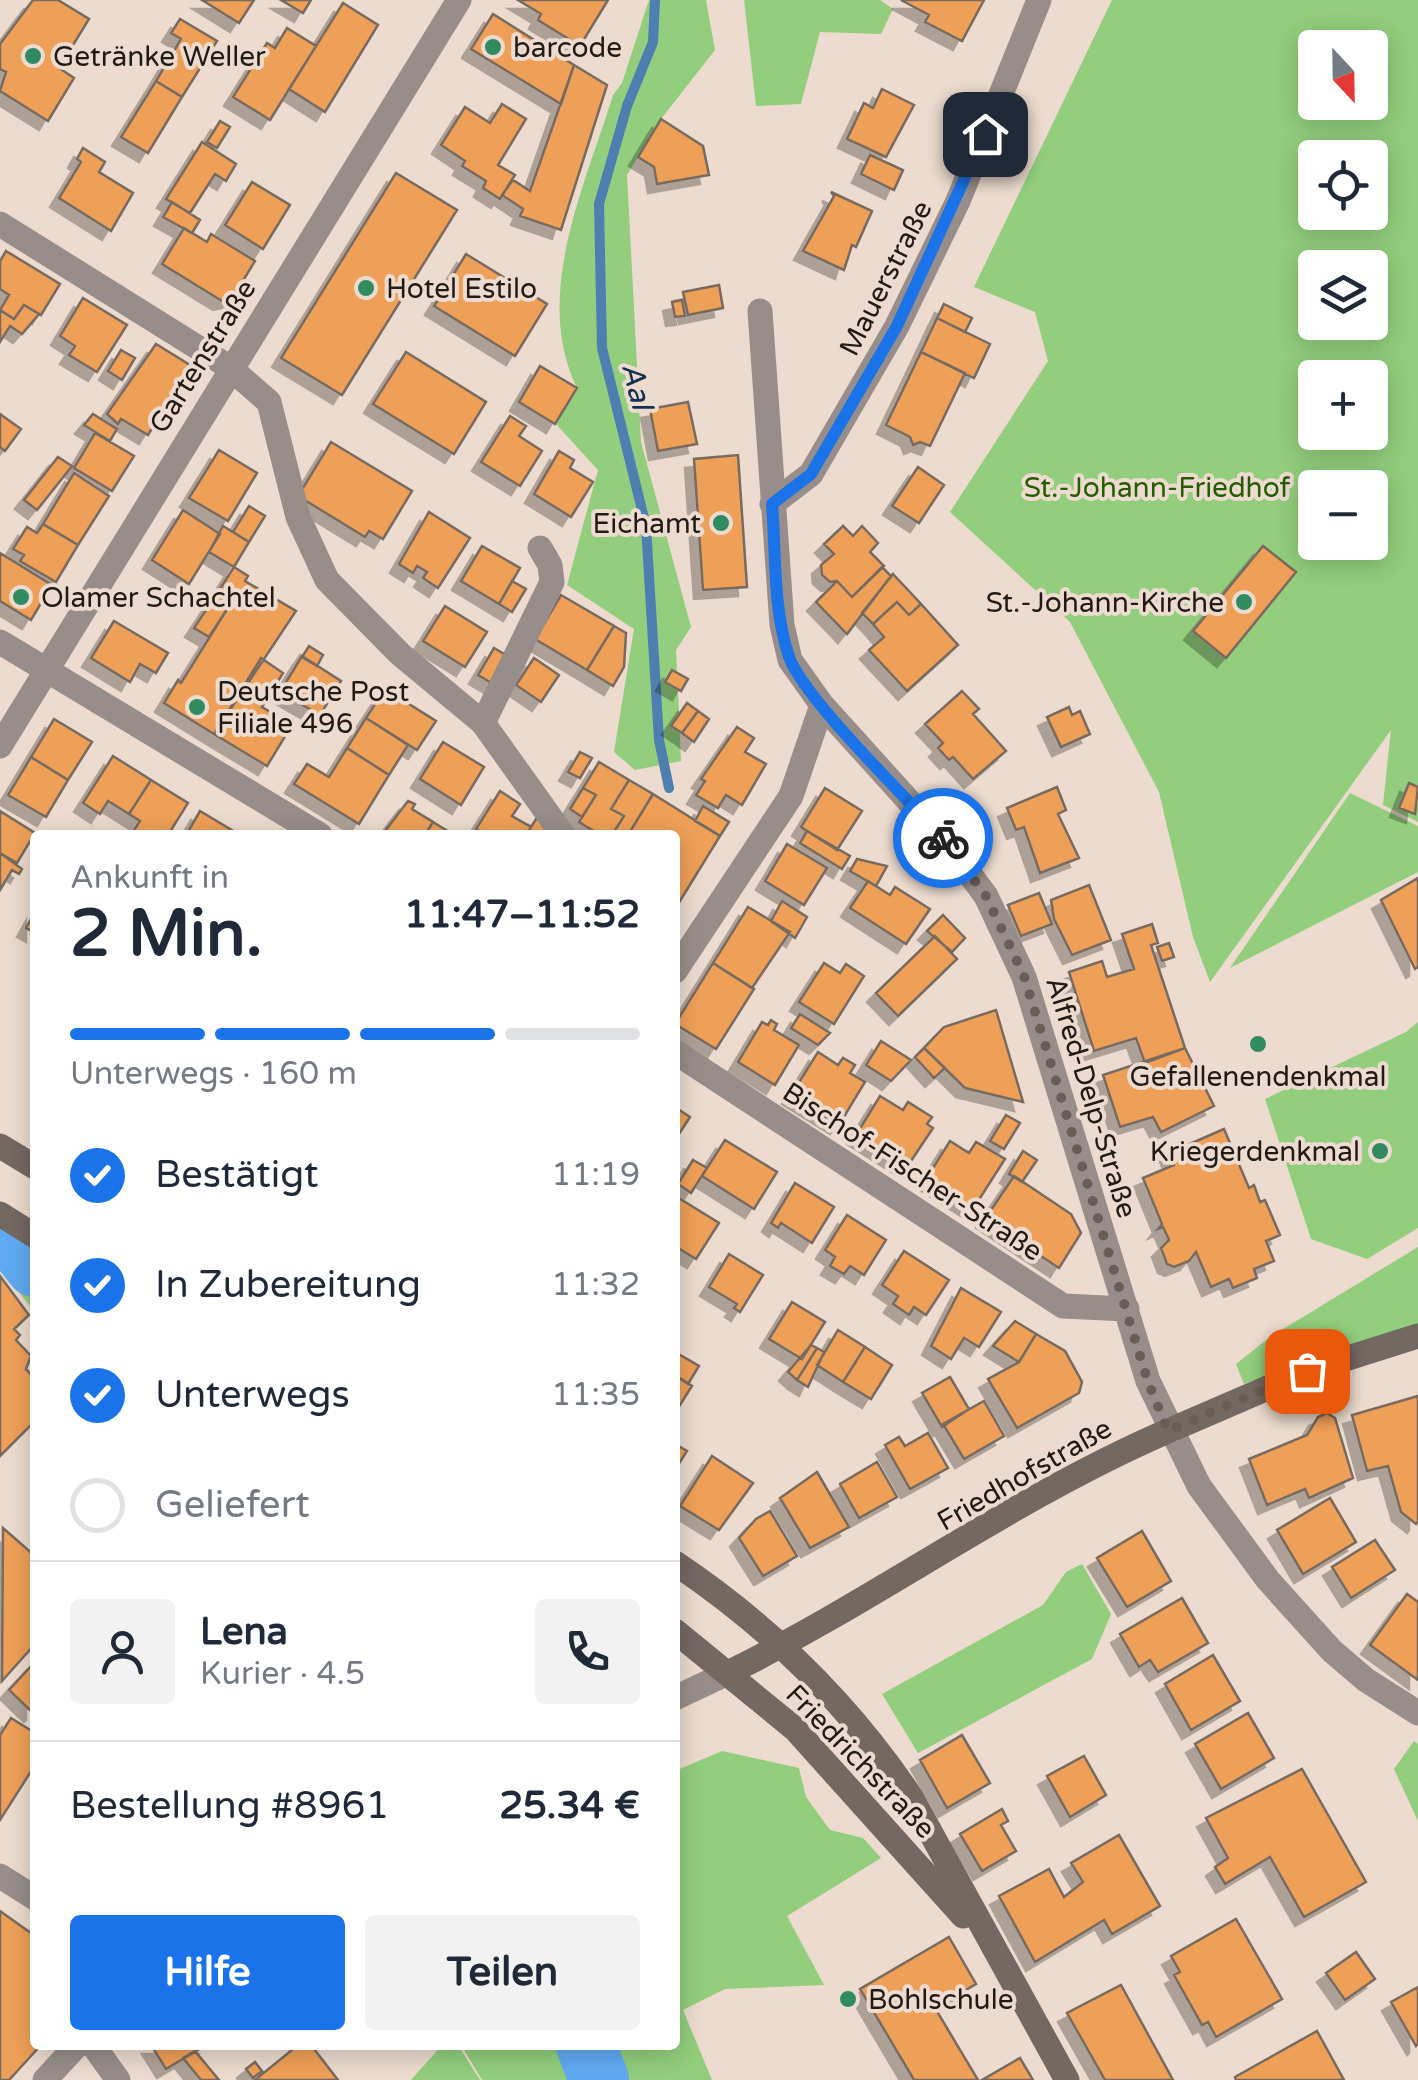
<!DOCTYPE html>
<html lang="de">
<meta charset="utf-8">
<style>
body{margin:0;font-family:"Varela Round",sans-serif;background:#f2f2f3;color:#1f2937;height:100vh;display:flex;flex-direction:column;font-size:38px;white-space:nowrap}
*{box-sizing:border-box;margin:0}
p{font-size:32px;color:#747a83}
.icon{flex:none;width:55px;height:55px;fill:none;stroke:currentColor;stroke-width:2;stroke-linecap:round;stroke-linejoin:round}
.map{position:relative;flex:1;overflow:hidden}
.details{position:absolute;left:30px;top:830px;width:650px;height:1220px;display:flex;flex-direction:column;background:#fff;border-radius:10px;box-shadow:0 5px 25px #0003}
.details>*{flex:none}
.needle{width:65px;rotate:158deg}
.controls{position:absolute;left:1298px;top:30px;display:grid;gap:20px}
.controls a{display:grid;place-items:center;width:90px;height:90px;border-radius:10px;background:#fff;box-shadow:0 5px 25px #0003;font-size:50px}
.pin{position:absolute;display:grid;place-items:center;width:85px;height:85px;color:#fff;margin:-42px;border-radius:20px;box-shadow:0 5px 15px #0006}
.courier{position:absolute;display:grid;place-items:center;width:100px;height:100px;margin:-50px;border:8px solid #1a73e8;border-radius:50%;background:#fff;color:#222;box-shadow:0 2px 12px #0007}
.overview em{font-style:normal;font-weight:700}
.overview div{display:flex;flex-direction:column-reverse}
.overview{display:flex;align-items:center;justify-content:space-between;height:170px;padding:0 40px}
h1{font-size:65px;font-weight:700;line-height:75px}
.bar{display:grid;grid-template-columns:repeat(4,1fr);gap:15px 10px;align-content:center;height:120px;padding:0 40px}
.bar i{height:12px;border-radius:8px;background:#e0e1e3}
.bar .active{background:#1a73e8}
.bar p{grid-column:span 4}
.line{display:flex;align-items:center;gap:25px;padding:0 40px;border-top:2px solid #e0e1e3}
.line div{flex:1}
.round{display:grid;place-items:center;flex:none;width:105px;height:105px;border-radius:10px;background:#f2f2f3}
ol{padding:0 40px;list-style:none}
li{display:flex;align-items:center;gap:30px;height:110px}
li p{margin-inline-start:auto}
li .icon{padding:10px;border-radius:50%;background:#1a73e8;color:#fff;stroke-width:4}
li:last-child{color:#747a83}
li i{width:55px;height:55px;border:5px solid #e0e1e3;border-radius:50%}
.cta{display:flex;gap:20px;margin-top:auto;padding:20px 40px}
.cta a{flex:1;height:115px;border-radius:10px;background:#1a73e8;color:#fff;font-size:40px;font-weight:700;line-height:115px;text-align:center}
.cta a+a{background:#f2f2f3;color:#1f2937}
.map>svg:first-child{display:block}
.green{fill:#92ce7d;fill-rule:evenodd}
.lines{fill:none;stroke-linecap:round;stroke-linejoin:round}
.stream{stroke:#4d7fb0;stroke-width:10}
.river{stroke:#60aaf2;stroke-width:60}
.building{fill:#efa058;stroke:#796b5f;stroke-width:2.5;filter:url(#shadow)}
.minor{stroke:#978e8b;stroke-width:25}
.tertiary{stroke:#978e8b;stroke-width:25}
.secondary{stroke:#746863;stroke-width:25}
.done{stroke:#685e56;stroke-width:10;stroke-dasharray:0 18}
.route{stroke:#1a73e8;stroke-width:12}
.poi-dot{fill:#318b60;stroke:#ecdbce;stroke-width:4}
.labels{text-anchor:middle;stroke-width:8;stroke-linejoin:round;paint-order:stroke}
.poi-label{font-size:28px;fill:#211b16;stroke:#ecdbce;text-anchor:start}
.street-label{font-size:28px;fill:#211b16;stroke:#ecdbce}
.park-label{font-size:28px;fill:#255d03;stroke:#ecdbce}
.water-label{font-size:30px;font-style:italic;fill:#13314e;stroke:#ecdbce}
</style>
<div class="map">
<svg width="1418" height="2080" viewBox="0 0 1418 2080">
<defs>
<filter id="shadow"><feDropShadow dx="-9" dy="9" stdDeviation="0" flood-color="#0004"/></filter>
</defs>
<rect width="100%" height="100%" fill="#ecdbce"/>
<path class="green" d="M649 0H706L715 50 661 119 627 175 641 442 691 627 676 650 681 761 635 770 614 752 634 629 567 585 598 470 556 424 577 388C532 296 585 186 613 95L622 83Z
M744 0H880L893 9 881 34 820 32 801 104 756 106Z
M1112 0H1418V822L1383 805 1391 730 1210 982 1193 937 1159 792 1070 622 950 512 1048 361 1035 312 974 287ZM1315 48H1370V102H1315ZM1315 158H1370V212H1315ZM1315 268H1370V322H1315ZM1315 378H1370V432H1315ZM1315 488H1370V542H1315Z
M1350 793 1418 826V872L1230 968Z
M1418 1022V1228L1367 1259 1311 1239 1265 1099 1406 1032Z
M0 1239 35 1260V1313L0 1267Z
M1418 1247V1327L1244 1384 1236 1364 1270 1337Z
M1082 1564 1111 1614 1092 1659 918 1753 882 1694 1043 1605 1066 1572Z
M1414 1741 1418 1744V1821L1394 1769Z
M722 1751 799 1768 806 1797 830 1830 863 1838 881 1858 787 1916 824 1985 725 1989 683 2010 712 2080H482L461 2045H675V1771Z
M442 2045H458L480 2080H411Z"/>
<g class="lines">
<path class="stream" d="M655 0 653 42 627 106 599 204 602 348 646 526 659 740 669 788"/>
<path class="river" d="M20 1248 35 1267
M586 2045 599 2080"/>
</g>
<path class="building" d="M33 0H58L89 19 59 68 74 78 48 121 0 91 6 72 0 69V44Z
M202 0H254L239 23Z
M281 0H311L303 13Z
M518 0H608L580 46 538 20 541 14Z
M901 0H984L962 41 925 22 929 15Z
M343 3 378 25 325 112 289 89Z
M493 14 574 65 561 104 471 49Z
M180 19 217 41 182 97 156 81 181 39 171 33Z
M287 28 316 46 270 120 233 97 267 43 275 48Z
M574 65 607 85 561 230 520 216 523 209 502 195 513 180 530 191Z
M156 81 182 97 148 153 121 137Z
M882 89 914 105 886 157 847 139 864 103 873 108Z
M502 104 526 119 498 165 515 175 500 199 483 188 486 181 462 166 465 161 441 145 465 107 490 123Z
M661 119 703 146 709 175 657 184 654 167 638 157Z
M220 121 230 127 217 148 207 142Z
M202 142 236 164 226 181 215 174 190 213 166 199Z
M83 148 105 162 99 172 133 193 111 231 59 198 81 162 77 159Z
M870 155 903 170 894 190 861 174Z
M396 173 457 210 342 395 281 358Z
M252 182 290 205 263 249 225 225Z
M831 192 872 211 856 247 852 245 844 270 803 251 834 196Z
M172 202 200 220 192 233 163 217Z
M184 228 207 242 211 234 255 261 232 299 222 301 162 264Z
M6 251 60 284 41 315 24 305 14 319 0 310 9 295 0 289V261Z
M466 254 547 304 515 356 434 306Z
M719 285 723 308 688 315 683 292Z
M83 298 127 325 97 372 69 355 75 346 60 336Z
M682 300 685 316 675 317 672 302Z
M944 304 972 318 965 332 937 318Z
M24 305 39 314 22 334 10 326 0 342V310L14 319Z
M937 318 990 344 974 378 921 352Z
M156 344 190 365 148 435 121 419 118 424 107 414Z
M121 350 135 358 122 380 108 371Z
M406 352 486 402 454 454 373 404Z
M921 352 965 373 930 446 920 442 913 445 910 437 886 425Z
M540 366 577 388 555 424 519 402Z
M688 402 697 444 658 451 650 409Z
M0 414 21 429 5 451 0 447Z
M93 414 117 429 110 441 84 425Z
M510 416 526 426 519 436 542 451 520 486 481 462Z
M95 433 134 456 112 491 74 468Z
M331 442 412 491 383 539 369 531 365 537 298 496Z
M219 450 257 473 228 521 189 498Z
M559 451 574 460 570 468 593 482 571 517 534 494Z
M738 455 747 587 703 590 694 459Z
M58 457 72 466 37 510 24 500Z
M918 467 944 485 919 523 892 506Z
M74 473 109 496 78 545 43 524Z
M249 506 265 516 249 542 233 532Z
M183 510 220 534 189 584 152 560Z
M429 512 470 538 438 588 423 578 427 572 417 566 413 573 399 564Z
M43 524 78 545 56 582 20 561 24 555 13 549 27 527 37 533Z
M223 526 249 542 234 567 209 552Z
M843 526 853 536 862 526 878 543 870 552 884 566 852 597 837 581 830 582 822 575 821 565 834 554 824 544Z
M482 546 520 568 499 604 461 581Z
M1263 546 1296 572 1226 658 1193 631Z
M0 553 52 585 31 620 0 601Z
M234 567 248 576 245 581 296 611 214 734 164 703 178 680 181 683 231 603 216 595Z
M882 567 891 576 847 634 816 602 837 581 852 597Z
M893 574 921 604 909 615 897 602 873 624 862 613Z
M512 581 526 589 512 612 499 604Z
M216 595 231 603 209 637 194 628Z
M561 595 614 626 587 670 535 639Z
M897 602 909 615 921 604 958 645 907 691 869 650 884 637 873 624Z
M445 606 487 632 465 667 423 641Z
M114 621 168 653 156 673 140 664 130 682 91 658Z
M614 626 626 633 624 667 613 686 587 670Z
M309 646 323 655 317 666 302 657Z
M494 648 511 658 495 685 478 675Z
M302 656 341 681 320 715 280 692Z
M261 658 283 673 262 707 292 725 267 766 214 734Z
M534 658 559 675 541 702 516 685Z
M672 670 688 679 681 691 665 682Z
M385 689 436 721 417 750 366 718Z
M962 691 979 709 973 714 1006 751 973 779 953 757 949 760 938 748 943 743 925 724Z
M687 703 698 711 682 733 671 726Z
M1069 707 1072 715 1080 711 1090 734 1061 747 1047 717Z
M698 711 709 719 694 742 682 733Z
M366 718 408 745 389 775 347 748Z
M54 719 92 742 68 780 31 757Z
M737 727 754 738 745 752 766 764 742 805 726 795 718 808 696 795 705 781 701 779Z
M443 742 484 767 461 805 420 779Z
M347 748 389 775 359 824 294 784 307 764 329 777Z
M580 752 592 758 580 778 568 772Z
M113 756 151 780 129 814 108 801 100 814 83 803Z
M31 757 68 780 46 817 8 795Z
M599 762 629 780 611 809 624 816 612 835H600L579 822 596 795 583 788Z
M151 780 188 803 168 835H131L140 821 129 814Z
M629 780 653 794 628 835H612L624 816 611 809Z
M1409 783 1418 787 1415 814 1399 808Z
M1057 787 1066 810 1058 814 1079 858 1040 873 1024 827 1016 830 1007 808Z
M583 788 596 795 582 817 570 809Z
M825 788 862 811 837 850 801 827Z
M500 791 520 804 512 816 531 827 526 835H486L476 829Z
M653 794 720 836 675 909V835H628Z
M408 801 415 804 412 809 433 822 425 835H382Z
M703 806 729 822 720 836 695 821Z
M0 811 35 833 17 863 0 853Z
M200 811 240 835H186Z
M538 816 557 835H526Z
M433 822 454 835H425Z
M807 831 850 856 842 869 800 843Z
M787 844 827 868 804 905 765 881Z
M0 853 22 869 19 874 12 870 0 890Z
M857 859 887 866 876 886 850 871Z
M1418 878V967L1415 969 1381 900Z
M868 881 890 895 895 887 930 909 906 944 850 908Z
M1089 885 1111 940 1072 955 1054 919 1051 900Z
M1039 893 1052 924 1021 936 1008 905Z
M782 901 807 917 795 938 771 921Z
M748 907 790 932 752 988 713 963Z
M35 912V933L26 928Z
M943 915 965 938 952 952 927 931Z
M1152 924 1158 943 1151 945 1185 1048 1145 1063 1136 1038 1094 1051 1069 972 1102 961 1107 977 1134 969 1122 934Z
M935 936 957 959 898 1016 876 993Z
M1169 943 1174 957 1162 961 1157 947Z
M713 963 754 989 716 1049 675 1024Z
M824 963 840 973 846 964 864 976 834 1024 799 1002Z
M996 1010 1023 1102 965 1088 924 1048 944 1027Z
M800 1014 830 1033 818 1045 791 1028Z
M771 1020 777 1024 774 1030 799 1045 775 1085 738 1062 762 1022 768 1025Z
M881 1041 911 1060 891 1081 866 1065Z
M924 1048 945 1068 934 1078 915 1057Z
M1185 1048 1214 1106 1161 1132 1153 1117 1120 1127 1103 1075Z
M818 1052 838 1065 843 1058 855 1065 850 1073 865 1082 839 1125 791 1095Z
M880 1096 903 1110 908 1102 932 1117 927 1124 933 1128 907 1167 856 1135Z
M675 1107 690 1117 675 1140Z
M1006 1115 1020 1123 1004 1149 990 1141Z
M1224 1129 1249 1188 1254 1185 1260 1202 1265 1200 1280 1235 1266 1241 1274 1261 1254 1269 1257 1278 1233 1288 1229 1279 1211 1287 1196 1252 1189 1261 1174 1267 1167 1264 1161 1248 1169 1240 1163 1227 1158 1229 1162 1224 1143 1178 1174 1165 1169 1153Z
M725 1140 777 1172 754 1209 702 1176Z
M950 1141 969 1153 976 1142 1005 1159 973 1209 926 1179Z
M1023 1151 1037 1160 1022 1182 1009 1174Z
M693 1160 707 1168 691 1193 678 1184Z
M1014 1176 1071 1214 1081 1233 1059 1268 985 1219Z
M795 1183 834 1207 812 1243 781 1223 778 1228 771 1223Z
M677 1197 719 1223 696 1259 675 1246Z
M847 1215 886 1240 864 1275 850 1266 844 1274 830 1266 835 1257 825 1250Z
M904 1251 949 1280 926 1315 914 1307 909 1315 893 1304 898 1296 882 1285Z
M729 1254 763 1275 740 1312 734 1308 737 1304 709 1287Z
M0 1276 29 1315 14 1329 20 1335 16 1340 31 1356 26 1369 35 1379V1421L0 1456Z
M961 1288 1001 1312 979 1347 964 1338 951 1359 931 1346Z
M792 1302 825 1322 802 1359 769 1339Z
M1015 1321 1036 1334 1019 1362 993 1346Z
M838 1330 865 1347 843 1382 817 1365Z
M1036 1334 1065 1351 1082 1382 1079 1393 1017 1428 988 1379 1019 1362Z
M811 1345 817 1348 797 1380 788 1372Z
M865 1347 892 1365 871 1399 843 1382Z
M817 1348 824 1352 808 1387 797 1380Z
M675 1352 699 1366 688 1384 675 1375Z
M675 1375 692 1386 675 1413Z
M950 1377 969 1409 942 1427 922 1393Z
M1418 1396V1521L1416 1524 1401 1512 1388 1466 1367 1471 1352 1415Z
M984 1401 1004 1436 964 1459 943 1424Z
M1327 1413 1335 1418 1353 1478 1309 1498 1305 1489 1267 1505 1249 1459 1307 1435 1318 1417Z
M928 1433 948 1468 910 1489 885 1445 899 1437 905 1446Z
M675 1444 687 1451 675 1470Z
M712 1456 753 1483 719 1530 680 1506Z
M877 1462 897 1497 859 1518 840 1484Z
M817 1472 849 1527 810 1548 780 1498Z
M1330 1498 1356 1542 1303 1574 1277 1530Z
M770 1511 797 1556 763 1576 739 1538 756 1519Z
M3 1528 35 1556V1644L2 1681Z
M1142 1531 1171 1581 1127 1607 1097 1558Z
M1375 1540 1395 1570 1351 1598 1332 1567Z
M1407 1594 1418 1602V1680L1370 1645Z
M1182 1598 1208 1643 1158 1672 1150 1660 1139 1667 1120 1634Z
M1213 1655 1240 1701 1191 1730 1165 1684Z
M35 1662V1711L33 1713 9 1690Z
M1248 1713 1274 1758 1221 1789 1195 1744Z
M11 1718 35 1733V1765L0 1820V1735Z
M962 1735 990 1783 947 1808 920 1760Z
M1084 1756 1106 1795 1070 1817 1047 1776Z
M1302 1769 1366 1882 1304 1917 1270 1857 1225 1884 1215 1867 1228 1858 1206 1818Z
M1002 1809 1008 1821 1001 1825 1016 1851 982 1871 960 1834Z
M1119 1835 1160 1906 1112 1934 1104 1920 1035 1962 999 1896 1049 1869 1064 1897 1083 1882 1071 1863Z
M0 1911 35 1936V2045H41L9 2080H0Z
M1236 1919 1282 1999 1216 2037 1208 2022 1202 2025 1174 1975 1180 1972 1171 1956Z
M949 1937 976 1984 935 2008 978 2080H914L860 1989Z
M1356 1952 1375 1979 1345 2000 1326 1973Z
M1121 1985 1173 2080H1105L1067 2013Z
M1418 1987V2044L1416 2046 1391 2002Z
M1317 2031 1344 2080H1236L1235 2077Z
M151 2045H206L166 2069Z
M298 2045H311L338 2080H255Z
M195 2051 219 2080H201L183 2058Z
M1020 2058 1033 2080H982Z
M255 2062 262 2071 253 2078 246 2069Z"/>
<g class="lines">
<path class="minor" d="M0 224 229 367 269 402 298 517 327 580 400 654 483 723 552 582 550 565 540 548
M760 311 782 625 790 660 822 705 945 841 986 896 1024 977 1148 1381 1199 1486 1268 1580 1332 1651 1366 1680 1418 1713
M772 504 811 474 897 326 958 201 1039 0
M0 642 320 835
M483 723 563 835
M675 971 791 796 822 705
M675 1052 1063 1306 1127 1309
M675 1698 730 1672
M0 1876 35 1898
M93 2045 118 2080
M45 2080 77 2045"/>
<path class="tertiary" d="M0 746 459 0"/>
<path class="secondary" d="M0 1146 35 1167
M0 1214 35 1236
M1175 1428 1307 1371 1418 1336
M675 1563C769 1626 848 1703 911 1797L1067 2080
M675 1631 795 1729 963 1916
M730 1672C879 1598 1015 1497 1168 1431"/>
</g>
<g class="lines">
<path class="done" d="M943 838 986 896 1024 976 1148 1382 1168 1431 1307 1371"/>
<path class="route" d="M943 838C908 799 805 700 789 657 773 610 776 553 772 504L811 474 897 326 985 134"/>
</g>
<g class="poi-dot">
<circle cx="493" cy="47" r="10"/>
<circle cx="33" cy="56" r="10"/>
<circle cx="366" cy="288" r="10"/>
<circle cx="721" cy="523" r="10"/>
<circle cx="21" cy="597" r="10"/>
<circle cx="1244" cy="602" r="10"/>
<circle cx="197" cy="707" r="10"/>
<circle cx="1258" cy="1044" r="10"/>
<circle cx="1380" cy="1151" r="10"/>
<circle cx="848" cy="1999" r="10"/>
</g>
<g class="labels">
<g class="poi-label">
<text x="513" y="57">barcode</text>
<text x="53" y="66">Getränke Weller</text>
<text x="386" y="298">Hotel Estilo</text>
<text x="701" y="533" text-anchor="end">Eichamt</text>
<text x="41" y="607">Olamer Schachtel</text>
<text x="1224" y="612" text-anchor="end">St.-Johann-Kirche</text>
<text x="217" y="701">Deutsche Post<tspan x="217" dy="32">Filiale 496</tspan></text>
<text x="1258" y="1086" text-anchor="middle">Gefallenendenkmal</text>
<text x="1360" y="1161" text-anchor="end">Kriegerdenkmal</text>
<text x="868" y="2009">Bohlschule</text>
</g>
<g class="street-label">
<text transform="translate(885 278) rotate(-63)" y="10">Mauerstraße</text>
<text transform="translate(202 356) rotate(-58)" y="10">Gartenstraße</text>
<text transform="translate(1092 1097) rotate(73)" y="10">Alfred-Delp-Straße</text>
<text transform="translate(913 1171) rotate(33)" y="10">Bischof-Fischer-Straße</text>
<text transform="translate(1024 1474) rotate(-30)" y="10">Friedhofstraße</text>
<text transform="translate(861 1761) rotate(46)" y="10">Friedrichstraße</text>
</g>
<g class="park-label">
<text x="1157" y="497">St.-Johann-Friedhof</text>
</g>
<g class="water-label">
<text transform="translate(637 386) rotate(76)" y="10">Aal</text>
</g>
</g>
</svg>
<div class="controls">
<a><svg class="needle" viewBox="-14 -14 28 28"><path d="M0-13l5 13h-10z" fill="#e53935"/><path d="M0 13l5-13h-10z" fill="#747a83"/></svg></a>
<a><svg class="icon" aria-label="locate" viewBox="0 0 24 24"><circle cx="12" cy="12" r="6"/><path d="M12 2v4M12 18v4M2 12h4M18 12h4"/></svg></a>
<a><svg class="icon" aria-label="layers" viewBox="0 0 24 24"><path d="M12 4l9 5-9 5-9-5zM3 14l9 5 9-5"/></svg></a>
<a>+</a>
<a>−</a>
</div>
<div class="pin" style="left:1307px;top:1371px;background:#ea580c"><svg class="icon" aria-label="bag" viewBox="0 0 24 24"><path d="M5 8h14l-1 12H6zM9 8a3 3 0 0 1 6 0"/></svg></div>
<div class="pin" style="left:985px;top:134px;background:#1f2937"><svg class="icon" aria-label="home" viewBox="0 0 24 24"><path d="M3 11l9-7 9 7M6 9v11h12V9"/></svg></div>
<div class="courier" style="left:943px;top:838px"><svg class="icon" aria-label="bike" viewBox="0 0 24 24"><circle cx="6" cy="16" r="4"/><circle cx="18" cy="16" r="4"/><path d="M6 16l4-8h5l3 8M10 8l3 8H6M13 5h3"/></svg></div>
<section class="details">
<div class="overview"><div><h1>2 Min.</h1><p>Ankunft in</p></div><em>11:47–11:52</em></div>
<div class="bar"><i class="active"></i><i class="active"></i><i class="active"></i><i></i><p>Unterwegs · 160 m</p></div>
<ol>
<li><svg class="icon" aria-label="check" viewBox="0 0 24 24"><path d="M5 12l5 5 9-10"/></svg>Bestätigt<p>11:19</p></li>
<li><svg class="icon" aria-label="check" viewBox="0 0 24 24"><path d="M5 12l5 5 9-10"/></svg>In Zubereitung<p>11:32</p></li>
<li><svg class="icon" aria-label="check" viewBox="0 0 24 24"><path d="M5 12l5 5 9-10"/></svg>Unterwegs<p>11:35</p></li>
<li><i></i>Geliefert</li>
</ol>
<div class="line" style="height:180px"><a class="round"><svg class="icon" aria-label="person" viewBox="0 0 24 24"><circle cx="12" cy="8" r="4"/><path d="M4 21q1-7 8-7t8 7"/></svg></a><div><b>Lena</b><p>Kurier · 4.5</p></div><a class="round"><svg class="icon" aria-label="phone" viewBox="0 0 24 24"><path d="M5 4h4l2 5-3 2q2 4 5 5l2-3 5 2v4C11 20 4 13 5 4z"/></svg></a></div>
<div class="line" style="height:130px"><div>Bestellung #8961</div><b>25.34 €</b></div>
<div class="cta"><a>Hilfe</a><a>Teilen</a></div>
</section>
</div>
